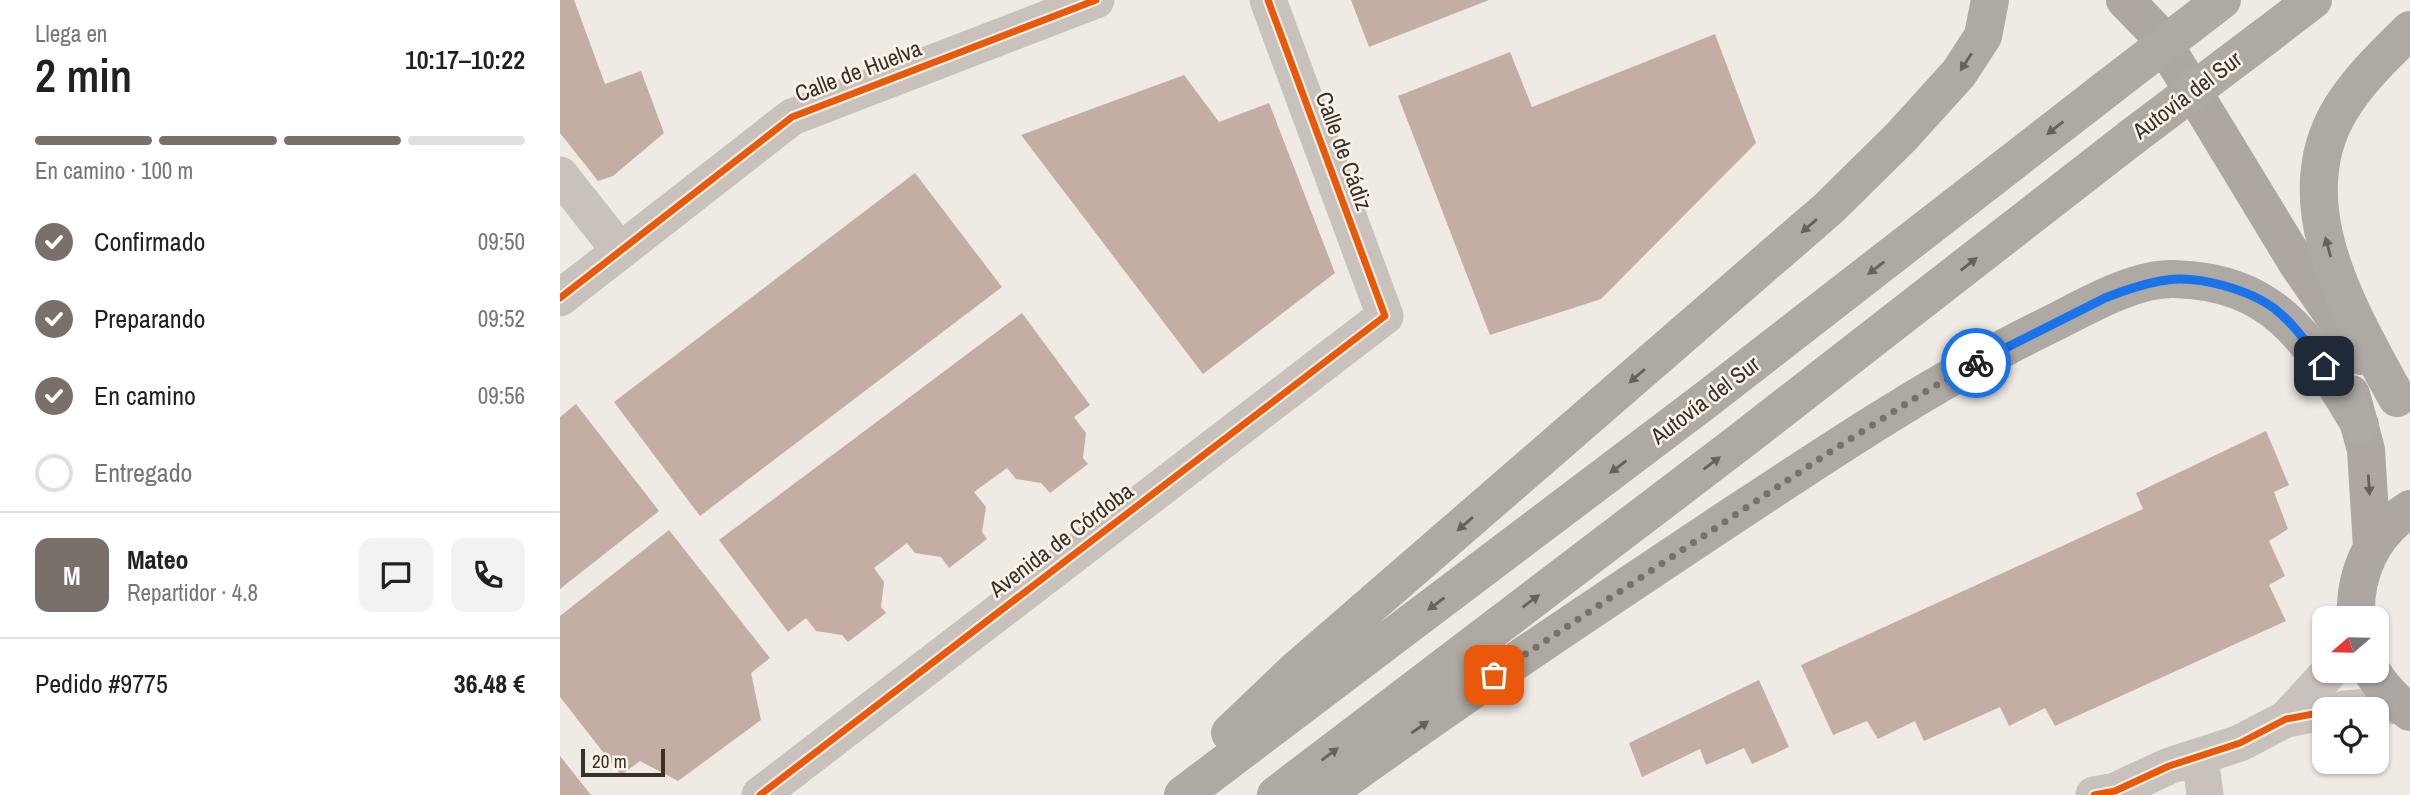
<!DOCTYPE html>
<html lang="es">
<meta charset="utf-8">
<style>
body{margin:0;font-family:"Archivo Narrow",sans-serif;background:#f2f2f2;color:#202124;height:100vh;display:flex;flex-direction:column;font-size:26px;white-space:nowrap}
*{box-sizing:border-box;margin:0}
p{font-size:23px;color:#757577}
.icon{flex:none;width:38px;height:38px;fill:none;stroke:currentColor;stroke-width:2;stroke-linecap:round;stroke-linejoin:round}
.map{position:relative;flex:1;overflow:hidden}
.side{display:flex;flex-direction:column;background:#fff;width:560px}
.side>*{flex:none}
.needle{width:46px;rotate:250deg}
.fabs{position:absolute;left:1752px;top:606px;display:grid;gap:14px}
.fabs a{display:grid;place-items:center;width:77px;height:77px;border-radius:14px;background:#fff;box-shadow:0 2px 5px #0004;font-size:35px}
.scale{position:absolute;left:21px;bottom:18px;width:84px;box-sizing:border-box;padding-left:7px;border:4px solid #3a2f29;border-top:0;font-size:19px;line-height:24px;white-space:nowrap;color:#3a2f29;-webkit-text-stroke:5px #fbf4eb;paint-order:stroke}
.pin{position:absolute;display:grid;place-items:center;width:60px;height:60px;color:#fff;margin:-30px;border-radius:14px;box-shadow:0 4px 10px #0006}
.courier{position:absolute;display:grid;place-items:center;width:70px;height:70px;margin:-35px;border:5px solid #1a73e8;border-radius:50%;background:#fff;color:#222;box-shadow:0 2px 9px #0007}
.headline em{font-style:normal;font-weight:600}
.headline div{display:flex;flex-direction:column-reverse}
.headline{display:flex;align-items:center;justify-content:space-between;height:119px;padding:0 35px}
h1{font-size:46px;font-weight:600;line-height:52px}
.bar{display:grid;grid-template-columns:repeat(4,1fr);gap:10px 7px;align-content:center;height:84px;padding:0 35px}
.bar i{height:9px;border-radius:5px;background:#e0e0e0}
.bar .selected{background:#79706a}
.bar p{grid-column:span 4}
.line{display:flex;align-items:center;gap:18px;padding:0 35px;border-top:2px solid #e0e0e0}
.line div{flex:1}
.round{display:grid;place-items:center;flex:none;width:74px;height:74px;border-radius:14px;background:#f2f2f2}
ol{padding:0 35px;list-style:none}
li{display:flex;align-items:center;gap:21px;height:77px}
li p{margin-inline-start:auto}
li .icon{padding:7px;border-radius:50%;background:#79706a;color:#fff;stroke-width:4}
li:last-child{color:#757577}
li i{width:38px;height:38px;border:4px solid #e0e0e0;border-radius:50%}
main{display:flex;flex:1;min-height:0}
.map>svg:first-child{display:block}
.building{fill:#c4aea4}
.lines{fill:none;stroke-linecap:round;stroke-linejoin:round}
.minor{stroke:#c9c2bc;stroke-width:37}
.major{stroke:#aea7a1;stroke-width:38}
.highway{stroke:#aea9a2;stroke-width:38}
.highway-bridge{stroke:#aea9a2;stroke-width:38}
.cycleway-casing{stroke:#fbf4eb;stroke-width:11}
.cycleway{stroke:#e8590c;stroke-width:7}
.oneway{fill:#686059}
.oneway2{fill:#685f59}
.done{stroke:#79706a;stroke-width:7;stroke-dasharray:0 12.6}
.route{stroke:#1a73e8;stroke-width:9}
.labels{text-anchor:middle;stroke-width:5;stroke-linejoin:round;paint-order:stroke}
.street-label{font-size:23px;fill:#3a2f29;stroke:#fbf4eb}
</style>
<main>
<section class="side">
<div class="headline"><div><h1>2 min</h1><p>Llega en</p></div><em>10:17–10:22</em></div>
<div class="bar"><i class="selected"></i><i class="selected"></i><i class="selected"></i><i></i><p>En camino · 100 m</p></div>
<ol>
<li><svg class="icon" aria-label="check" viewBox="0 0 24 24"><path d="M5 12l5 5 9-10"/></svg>Confirmado<p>09:50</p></li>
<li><svg class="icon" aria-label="check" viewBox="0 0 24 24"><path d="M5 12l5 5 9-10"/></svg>Preparando<p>09:52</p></li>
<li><svg class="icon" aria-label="check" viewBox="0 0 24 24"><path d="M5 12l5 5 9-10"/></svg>En camino<p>09:56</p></li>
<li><i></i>Entregado</li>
</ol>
<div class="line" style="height:126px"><b class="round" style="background:#79706a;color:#fff">M</b><div><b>Mateo</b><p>Repartidor · 4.8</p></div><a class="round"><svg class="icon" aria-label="chat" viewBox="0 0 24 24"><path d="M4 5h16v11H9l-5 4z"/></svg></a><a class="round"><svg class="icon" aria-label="phone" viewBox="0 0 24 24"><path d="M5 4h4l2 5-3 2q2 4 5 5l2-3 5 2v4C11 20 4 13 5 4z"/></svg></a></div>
<div class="line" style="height:91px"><div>Pedido #9775</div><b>36.48 €</b></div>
</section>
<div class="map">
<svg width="1850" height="795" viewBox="0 0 1850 795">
<rect width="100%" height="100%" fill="#efeae3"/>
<path class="building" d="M0 0H14L45 84 81 71 104 133 53 176 38 181 0 133Z
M791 0H929L809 47Z
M1155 34 1196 143 1041 299 930 335 838 96 950 52 972 107Z
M624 75 659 122 709 103 775 273 643 374 461 135Z
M355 173 442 287 140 516 54 402Z
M462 313 530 405 514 417 526 433 523 458 528 464 490 493 481 483 456 479 447 468 414 492 426 507 422 532 427 539 389 568 381 557 355 553 347 543 314 568 324 582 321 607 326 613 288 642 282 635 256 631 246 618 228 632 159 540Z
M16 404 99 511 0 589V417Z
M1706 431 1729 485 1714 492 1728 529 1709 541 1725 576 1709 585 1726 621 1495 726 1485 708 1449 726 1440 707 1364 741 1355 721 1318 739 1307 721 1273 735 1241 665 1583 509 1576 493Z
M109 530 210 658 191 673 201 720 118 781 80 761 61 775 0 697V616Z
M1199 680 1229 747 1192 764 1184 748 1146 765 1140 749 1082 777 1069 743Z
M0 756 31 795H0Z"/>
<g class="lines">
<path class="minor" d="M0 175 60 251
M0 298 232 117 536 0
M1784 709 1840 705
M1726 719 1771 670
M1640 756 1645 795
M200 795 825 316 708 0
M1534 795 1555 791 1609 766 1680 743 1726 719 1764 712"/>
<path class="major" d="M1565 0 1598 34 1737 263 1801 356
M1791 394 1806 450 1812 547
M1796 618C1794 574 1812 533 1850 509
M1811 670C1821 687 1834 701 1850 712"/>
<path class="highway" d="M1706 36 1753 0
M1837 398C1791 313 1722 202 1782 107 1800 78 1826 54 1850 30
M670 733 736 670 1269 208 1341 137 1399 73 1423 36 1430 0
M623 795 1147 399 1549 87
M716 795 1181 441 1572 137
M764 795C890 704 1019 618 1148 532 1257 460 1367 385 1485 327 1522 309 1572 278 1614 279 1720 282 1751 344 1800 425"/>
<path class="highway-bridge" d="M1549 87 1662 0
M1572 137 1706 36"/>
<g class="cycleway-casing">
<path id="cycleway" d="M0 298 232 117 536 0
M200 795 825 316 708 0
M1534 795 1555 791 1609 766 1680 743 1726 719 1764 712"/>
</g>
<use href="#cycleway" class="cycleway"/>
</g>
<defs><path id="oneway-solid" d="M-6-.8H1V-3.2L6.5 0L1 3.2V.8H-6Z" transform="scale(1.75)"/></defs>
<g class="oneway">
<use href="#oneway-solid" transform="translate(1406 62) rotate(123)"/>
<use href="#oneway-solid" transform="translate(1495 128) rotate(142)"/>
<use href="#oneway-solid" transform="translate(1249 226) rotate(139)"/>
<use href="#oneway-solid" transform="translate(1768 247) rotate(-105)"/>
<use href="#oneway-solid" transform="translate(1409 264) rotate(-38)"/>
<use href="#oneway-solid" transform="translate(1316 268) rotate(142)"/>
<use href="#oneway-solid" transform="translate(1077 376) rotate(139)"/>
<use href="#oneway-solid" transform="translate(1152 463) rotate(-37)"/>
<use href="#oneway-solid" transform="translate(1058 467) rotate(143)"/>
<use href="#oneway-solid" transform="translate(905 524) rotate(139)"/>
<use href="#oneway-solid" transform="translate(971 601) rotate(-37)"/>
<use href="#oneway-solid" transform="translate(876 604) rotate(143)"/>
<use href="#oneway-solid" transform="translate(860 727) rotate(-35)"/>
<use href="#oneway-solid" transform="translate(770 754) rotate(-37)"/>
</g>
<use class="oneway2" href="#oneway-solid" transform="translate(1809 485) rotate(86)"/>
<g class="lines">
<path class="done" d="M934 675 1276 448 1368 390 1416 363"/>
<path class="route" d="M1416 363 1545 298C1565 290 1585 283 1607 280 1638 275 1690 290 1715 309 1735 325 1749 346 1764 366"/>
</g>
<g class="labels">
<g class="street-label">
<text transform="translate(298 71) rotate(-21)" y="8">Calle de Huelva</text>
<text transform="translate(1627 95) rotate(-37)" y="8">Autovía del Sur</text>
<text transform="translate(784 151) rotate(70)" y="8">Calle de Cádiz</text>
<text transform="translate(1145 400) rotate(-37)" y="8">Autovía del Sur</text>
<text transform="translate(501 540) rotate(-37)" y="8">Avenida de Córdoba</text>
</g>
</g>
</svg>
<div class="fabs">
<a><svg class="needle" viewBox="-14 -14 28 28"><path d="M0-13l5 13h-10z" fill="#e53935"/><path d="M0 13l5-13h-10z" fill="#757577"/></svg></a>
<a><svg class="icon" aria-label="locate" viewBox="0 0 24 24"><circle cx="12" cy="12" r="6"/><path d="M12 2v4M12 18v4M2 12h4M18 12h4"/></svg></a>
</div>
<div class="scale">20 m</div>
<div class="pin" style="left:934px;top:675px;background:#ea580c"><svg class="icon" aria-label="bag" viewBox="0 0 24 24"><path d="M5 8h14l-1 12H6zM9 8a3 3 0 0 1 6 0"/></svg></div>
<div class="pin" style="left:1764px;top:366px;background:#1f2937"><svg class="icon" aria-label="home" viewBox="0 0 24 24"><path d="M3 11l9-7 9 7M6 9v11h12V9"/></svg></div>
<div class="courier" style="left:1416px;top:363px"><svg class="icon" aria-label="bike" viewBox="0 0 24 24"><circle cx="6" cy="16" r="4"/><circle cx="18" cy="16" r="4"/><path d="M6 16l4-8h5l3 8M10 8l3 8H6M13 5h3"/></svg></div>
</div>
</main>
